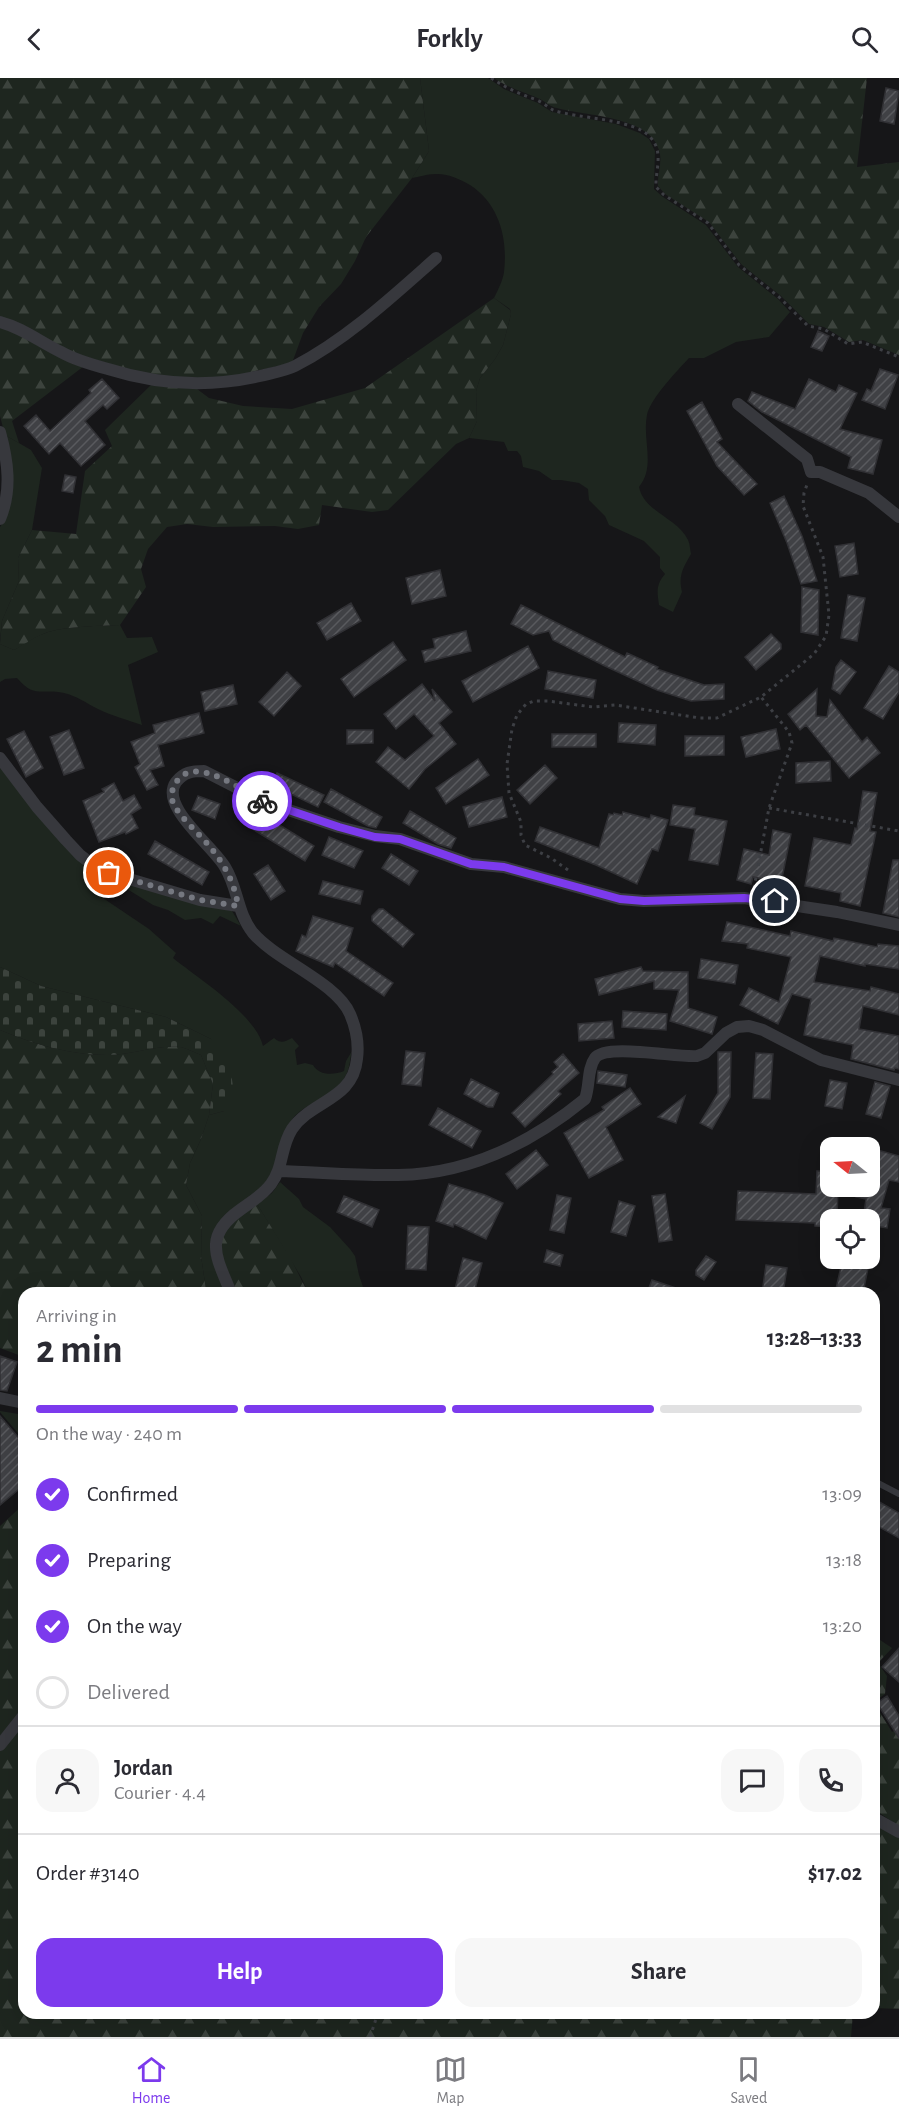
<!DOCTYPE html>
<meta charset="utf-8">
<style>
body{margin:0;font-family:"Alegreya Sans",sans-serif;background:#f7f7f7;color:#2b2b33;height:100vh;display:flex;flex-direction:column;font-size:22px;white-space:nowrap}
*{box-sizing:border-box;margin:0}
p{font-size:20px;color:#7c7c81}
.icon{flex:none;width:33px;height:33px;fill:none;stroke:currentColor;stroke-width:2;stroke-linecap:round;stroke-linejoin:round}
.map{position:relative;flex:1;overflow:hidden}
.drawer{position:absolute;left:18px;top:1209px;width:862px;height:732px;display:flex;flex-direction:column;background:#fff;border-radius:18px;box-shadow:0 6px 24px #0002}
.drawer>*{flex:none}
.needle{width:39px;rotate:288deg}
.fabs{position:absolute;left:820px;top:1059px;display:grid;gap:12px}
.fabs a{display:grid;place-items:center;width:60px;height:60px;border-radius:12px;background:#fff;box-shadow:0 6px 24px #0002;font-size:30px}
.pin{position:absolute;display:grid;place-items:center;width:51px;height:51px;color:#fff;margin:-26px;border:3px solid #fff;border-radius:50%;box-shadow:0 2px 6px #0007}
.courier{position:absolute;display:grid;place-items:center;width:60px;height:60px;margin:-30px;border:4px solid #7c3aed;border-radius:50%;background:#fff;color:#222;box-shadow:0 2px 8px #0007}
.head em{font-style:normal;font-weight:700}
.head div{display:flex;flex-direction:column-reverse}
.head{display:flex;align-items:center;justify-content:space-between;height:102px;padding:0 18px}
h1{font-size:39px;font-weight:700;line-height:45px}
.bar{display:grid;grid-template-columns:repeat(4,1fr);gap:9px 6px;align-content:center;height:72px;padding:0 18px}
.bar i{height:8px;border-radius:4px;background:#e1e1e2}
.bar .selected{background:#7c3aed}
.bar p{grid-column:span 4}
.line{display:flex;align-items:center;gap:15px;padding:0 18px;border-top:2px solid #e1e1e2}
.line div{flex:1}
.round{display:grid;place-items:center;flex:none;width:63px;height:63px;border-radius:18px;background:#f7f7f7}
ol{padding:0 18px;list-style:none}
li{display:flex;align-items:center;gap:18px;height:66px}
li p{margin-inline-start:auto}
li .icon{padding:6px;border-radius:50%;background:#7c3aed;color:#fff;stroke-width:4}
li:last-child{color:#7c7c81}
li i{width:33px;height:33px;border:3px solid #e1e1e2;border-radius:50%}
.cta{display:flex;gap:12px;margin-top:auto;padding:12px 18px}
.cta a{flex:1;height:69px;border-radius:18px;background:#7c3aed;color:#fff;font-size:24px;font-weight:700;line-height:69px;text-align:center}
.cta a+a{background:#f7f7f7;color:#2b2b33}
header{display:flex;justify-content:space-between;align-items:center;height:78px;padding:0 18px;background:#fff;font-size:27px;font-weight:700}
.dock{display:flex;justify-content:space-around;align-items:center;height:84px;border-top:2px solid #e1e1e2;background:#fff;font-size:16px;color:#7c7c81}
.dock a{display:grid;justify-items:center;gap:3px}
.dock .selected{color:#7c3aed}
.map>svg:first-child{display:block}
.grass{fill:#1e261f}
.forest{fill:url(#forest-firs)}
.cemetery{fill:url(#cemetery-stones)}
.building{fill:url(#building-hatch);stroke:#303034;stroke-width:1.5}
.lines{fill:none;stroke-linecap:round;stroke-linejoin:round}
.path{stroke:#3d3f44;stroke-width:3;stroke-dasharray:3 4.5;stroke-linecap:butt}
.lane{stroke:#37383d;stroke-width:6}
.street{stroke:#37383d;stroke-width:12}
.done{stroke:#757880;stroke-width:6;stroke-dasharray:0 10.8}
.route{stroke:#7c3aed;stroke-width:8}
</style>
<header><svg class="icon" aria-label="back" viewBox="0 0 24 24"><path d="M15 5l-7 7 7 7"/></svg>Forkly<svg class="icon" aria-label="search" viewBox="0 0 24 24"><circle cx="10" cy="10" r="6"/><path d="M15 15l6 6"/></svg></header>
<div class="map">
<svg width="899" height="1959" viewBox="0 0 899 1959">
<defs>
<pattern id="forest-firs" width="22" height="20" patternUnits="userSpaceOnUse" patternTransform="scale(1.5)"><rect width="22" height="20" fill="#1e261f"/><path d="M5 1l3.5 6h-7zM16 11l3.5 6h-7z" fill="#3c433d"/></pattern>
<pattern id="cemetery-stones" width="16" height="16" patternUnits="userSpaceOnUse" patternTransform="scale(1.5)"><rect width="16" height="16" fill="#1e261f"/><path d="M2 7V4a2 2 0 0 1 4 0v3zM10 15v-3a2 2 0 0 1 4 0v3z" fill="#3c433d"/></pattern>
<pattern id="building-hatch" width="6" height="6" patternUnits="userSpaceOnUse" patternTransform="scale(1.5)"><rect width="6" height="6" fill="#404145"/><path d="M-1 1l2-2M0 6l6-6M5 7l2-2" fill="none" stroke="#595a5e"/></pattern>
</defs>
<rect width="100%" height="100%" fill="#161618"/>
<path class="grass" d="M420 0H488L504 11 538 25 552 34 616 46 640 55 649 61 655 73 654 111 663 119 706 147 738 189 778 221 790 234 769 259 736 264 704 280H689C678 292 650 321 647 337 642 362 656 388 639 409 644 434 678 440 688 462 690 466 690 472 691 476 683 490 678 498 682 514L673 534 659 527C657 513 656 507 665 496L660 490V479L644 463 609 447 605 438 589 422 588 411 579 405 561 402H552L539 393 523 389 521 378 517 373H508L504 364 469 360 477 343 476 313 480 300 495 281 503 267 511 236 510 231 494 220C498 212 503 202 504 194 508 160 499 126 470 107 460 101 447 95 435 96 427 96 419 99 412 100L429 73Z
M5 357 31 372 42 390 32 452 18 480 19 503 2 543 0 563V449L5 441Z
M120 547 127 560 152 559 158 574 128 587 142 647C128 642 112 638 98 631 86 625 77 618 64 615 41 610 35 621 17 600L5 601 0 604V566L14 572C25 565 36 558 48 554 68 548 99 548 120 547Z
M0 687 78 780 199 826 232 833 241 848 220 838 213 846 201 840 185 842 168 832 153 827 127 811 92 800 87 804 94 814 149 851 176 875 173 880C199 901 255 936 263 968L274 960C281 966 284 964 292 960L299 968 295 972 297 987 305 985 313 987C319 998 334 997 344 993L346 983 352 973C350 980 350 990 346 997 335 1019 308 1023 293 1040L275 1093 261 1113 228 1215 206 1212 201 1178 202 1138 186 1107 190 1085 201 1061 209 1037 224 1033 211 961 166 939 41 908 0 889Z
M280 1104 299 1121 303 1129 330 1149 350 1171 355 1178 359 1197 365 1215H308L301 1199 257 1126 272 1115Z"/>
<path class="forest" d="M0 0H420L429 73 412 100 366 159 355 183 341 206 319 229 303 255 292 285 219 301 153 299 64 272 0 240Z
M494 0H867L857 89 899 84V277L863 262 849 264 824 249 809 246 781 218 741 186 709 144 665 116 658 108C657 96 663 84 659 72 650 38 585 38 557 30 550 29 546 24 540 21 524 14 510 11 494 0Z
M494 220 510 232 511 236 503 267 495 281 480 300 476 313 477 343 469 360 456 366 388 432 372 434 322 427 319 447 298 451 275 448 213 449 187 446 167 449 148 471 141 491 146 509 120 547C99 548 68 548 48 554 36 558 25 566 14 572L0 566 2 543 19 503 18 480 32 452 76 456 85 393 112 368 105 352 151 307 197 311 209 320 243 328 292 331 365 310Z
M0 248 84 288 12 343 19 365 5 357 0 338Z
M0 952C33 966 70 977 107 977 131 977 155 967 180 969 187 970 195 975 201 977L213 1006 209 1037 201 1061 190 1085 186 1107 202 1138 201 1178 206 1212 219 1215H24V1279L0 1270Z
M257 1126 291 1181 308 1215H237C216 1165 210 1160 257 1126Z
M0 1333 24 1337V1362L0 1334Z
M24 1426V1628L0 1658V1448Z
M874 1558 892 1570 878 1585 887 1598 885 1616 875 1623Z
M874 1625 892 1654 899 1649V1748L875 1732Z
M24 1644V1935H853L851 1959H0V1673Z
M874 1745 899 1760V1931L875 1930Z"/>
<path class="cemetery" d="M0 889 41 908 166 939 211 961 229 983 233 1008 224 1033 209 1037 213 1006 201 977C195 975 187 970 180 969 155 967 131 977 107 977 70 977 33 966 0 952Z"/>
<path class="building" d="M886 10 899 13 894 46 880 43Z
M818 253 829 258 822 273 811 269Z
M880 291 898 297 885 331 862 322 867 311 871 313Z
M102 301 119 320 107 331 103 327 85 343 105 367 81 388 60 365 49 376 24 348 36 337 50 353 91 315 89 312Z
M809 301 836 314 839 307 857 315 840 351 882 362 873 396 848 390 851 379 762 334 748 323 752 314 795 331Z
M702 324 722 361 717 364 757 406 744 417 717 388 687 333Z
M65 397 76 399 73 415 62 413Z
M784 418 802 458 817 503 801 506 787 465 770 425Z
M854 465 858 496 840 499 835 468Z
M440 492 446 518 412 526 406 500Z
M802 509 819 512 818 557 801 554Z
M848 517 865 520 857 563 841 560Z
M351 525 361 543 327 562 317 545Z
M521 527 625 579 627 575 658 589 657 591 704 607 724 606V621L691 623 657 612 605 588 553 562 549 553 533 557 511 546Z
M466 553 471 573 425 584 422 573 435 570 433 561Z
M771 556 781 566V571L756 592 745 579Z
M393 564 406 582 354 619 341 601Z
M528 568 539 590 473 624 462 603Z
M841 582 856 594 840 616 832 611 836 589Z
M889 588 899 594V614L883 641 864 630Z
M548 593 596 602 593 620 545 611Z
M287 594 301 608 274 638 259 624Z
M422 606 435 623 432 611 452 634 439 645 456 666 425 691 409 711 376 684 388 669 405 682 434 658 414 636 396 651 384 636Z
M233 607 237 626 205 633 201 614Z
M817 611 816 638 827 639 830 622 862 664 867 659 880 675 849 700 806 647 800 652 788 636Z
M199 635 204 655 158 667 164 688 150 692 158 707 147 712 135 689 140 686 131 664 155 655 153 647Z
M619 645 656 647 655 667 618 664Z
M776 651 780 671 746 679 741 659Z
M69 652 84 690 64 697 50 659Z
M347 652H373V665L347 666Z
M24 653 43 690 26 699 7 661Z
M552 656H596V669H552Z
M685 658H724V677L685 678Z
M478 681 489 697 446 726 436 710Z
M830 683 831 703 796 705V685Z
M545 687 557 700 530 726 517 712Z
M277 695 324 717 318 729 272 707Z
M114 705 123 723 134 717 141 730 131 736 138 750 126 756 125 754 99 764 83 723 104 714 102 711Z
M331 711 382 739 376 750 368 748 324 724Z
M863 713 877 715 870 753 876 754 860 828 840 823 841 815 805 808 814 760 851 767 855 750 857 751Z
M198 718 220 726 215 741 192 732Z
M502 719 507 739 469 749 463 729Z
M673 727 695 730 694 737 727 743 718 787 689 782 695 751 670 747Z
M410 733 456 760 451 770 438 766 403 745Z
M623 734 650 741 651 737 668 742 658 773 652 771 637 806 596 787 535 763 540 749 599 770 609 736 613 737 614 735 622 737Z
M263 737 314 768 305 783 254 752Z
M773 752 791 756 781 805 753 799 751 806 737 802 744 771 769 777Z
M329 759 363 773 354 790 322 777Z
M155 763 209 794 202 807 148 776Z
M391 776 418 793 409 807 382 790Z
M893 782H899V839L883 835Z
M268 787 285 813 271 822 254 796Z
M323 803 363 813 360 826 319 816Z
M379 831H383L414 856 403 869 372 843V838Z
M313 838 353 850 346 873 393 905 384 918 335 885 333 889 296 873 302 857 306 859Z
M727 844 790 858 791 853 833 863 834 860 877 869 878 866 899 868V891L865 886V888L820 878 814 904 870 913 871 909 899 916V937L863 928 859 951 899 958V991L895 990 894 992 851 981 853 967 804 957 811 921 792 916 778 946 740 927 749 910 779 924 791 879 747 870 748 866 722 863Z
M701 881 738 887 735 906 698 900Z
M641 889 643 893 688 894V930L717 939 712 956 670 943 679 912 654 911V903L599 917 595 901Z
M623 933 667 936 666 952 622 949Z
M612 943 614 960 579 963 578 946Z
M406 973 425 975 421 1008 402 1006Z
M718 974H731L730 1019 712 1051 700 1045 718 1015Z
M756 975 773 976 770 1021 753 1020Z
M563 976 579 995 558 1013 561 1016 525 1049 512 1035 553 996 552 994 558 989 554 984Z
M598 993 627 997 625 1009 597 1005Z
M471 1001 499 1015 493 1029H488L464 1016Z
M830 1002 847 1005 842 1031 825 1028Z
M875 1004 890 1008 881 1040 866 1036Z
M630 1010 641 1026 606 1049 623 1082 589 1100 564 1055 604 1032 602 1029Z
M685 1018 676 1045 658 1039Z
M438 1030 481 1053 472 1070 429 1047Z
M870 1070 899 1078V1104L889 1102 881 1130 890 1131 887 1150 870 1147V1142H863L866 1121 856 1119 859 1108H870Z
M536 1072 548 1087 517 1111 506 1096Z
M817 1093 831 1094V1108H838L837 1142H831V1149L815 1148V1145L736 1142 738 1113 816 1116Z
M449 1106 485 1117 503 1125 486 1161 454 1146 453 1149 436 1143Z
M665 1116 672 1162 659 1164 652 1118Z
M557 1117 571 1120 564 1155 550 1152Z
M344 1118 379 1132 372 1149 337 1134Z
M619 1123 635 1128 626 1158 611 1154Z
M408 1148 429 1149 426 1192 406 1191Z
M547 1172 563 1177 560 1188 544 1184Z
M706 1178 716 1184 704 1202 696 1197V1192Z
M463 1180 482 1185 474 1215H454Z
M843 1180H870L863 1215H835Z
M766 1187 787 1190 783 1215H762Z
M652 1202 685 1213V1215H647Z
M0 1278 17 1284 7 1313 0 1312Z
M0 1338 24 1366V1407L0 1427Z
M874 1421 899 1435V1460L874 1446Z
M899 1570V1604L882 1589Z
M887 1618 899 1638V1660L877 1625Z"/>
<g class="lines">
<path class="path" d="M491 0C506 10 520 16 537 22 543 25 548 29 553 32 577 41 635 40 651 60 664 75 655 93 656 109L664 117 708 145 739 187 779 219 808 248 824 251 848 266 862 264 899 279
M769 730 899 753
M568 792 551 780 525 767 521 757V744L509 715 507 686 512 651 517 637 526 626 534 623H548L593 629 615 627 700 640H717L761 619 814 576 826 558 829 537 823 479 803 428 804 415 808 404
M754 810 769 730 792 665 789 654 761 619
M370 1959 378 1935"/>
<path class="lane" d="M874 1403 899 1416"/>
<path class="street" d="M0 244C23 250 40 264 61 274 75 282 93 287 108 291 159 307 208 310 260 298 272 295 285 293 295 288 347 261 393 218 436 180
M738 326 807 381 811 394H820L869 415 899 439
M0 354C8 383 12 412 0 441
M0 680 37 729 66 762 80 777 93 787 109 795 200 822 238 828
M278 1093C318 1094 358 1098 398 1097 469 1096 530 1066 585 1021 590 1008 587 991 595 980 606 965 678 980 697 978L705 975 726 955 737 949 749 948 763 952 821 982 899 1002
M231 1215C217 1180 202 1159 240 1132 251 1124 263 1117 271 1106 284 1088 280 1070 292 1051 312 1022 353 1022 357 981 359 966 356 950 350 936 336 904 277 883 253 855 237 835 238 810 225 789 212 767 159 728 176 704 184 694 192 693 204 693L265 724 339 749 375 758 400 761 471 786 504 789 620 821 644 823 744 820 837 834 899 847
M0 1320 24 1325
M0 1667 24 1637
M874 1740 899 1754"/>
</g>
<g class="lines">
<path class="done" d="M109 795 200 822 238 828C234 801 221 780 202 760 193 750 183 741 175 729 170 721 171 711 177 703 196 677 241 712 262 723"/>
<path class="route" d="M262 723 339 749 375 759 400 761 471 786 504 789 620 821 644 823 744 820 775 823"/>
</g>
</svg>
<div class="fabs">
<a><svg class="needle" viewBox="-14 -14 28 28"><path d="M0-13l5 13h-10z" fill="#e53935"/><path d="M0 13l5-13h-10z" fill="#7c7c81"/></svg></a>
<a><svg class="icon" aria-label="locate" viewBox="0 0 24 24"><circle cx="12" cy="12" r="6"/><path d="M12 2v4M12 18v4M2 12h4M18 12h4"/></svg></a>
</div>
<div class="pin" style="left:109px;top:795px;background:#ea580c"><svg class="icon" aria-label="bag" viewBox="0 0 24 24"><path d="M5 8h14l-1 12H6zM9 8a3 3 0 0 1 6 0"/></svg></div>
<div class="pin" style="left:775px;top:823px;background:#1f2937"><svg class="icon" aria-label="home" viewBox="0 0 24 24"><path d="M3 11l9-7 9 7M6 9v11h12V9"/></svg></div>
<div class="courier" style="left:262px;top:723px"><svg class="icon" aria-label="bike" viewBox="0 0 24 24"><circle cx="6" cy="16" r="4"/><circle cx="18" cy="16" r="4"/><path d="M6 16l4-8h5l3 8M10 8l3 8H6M13 5h3"/></svg></div>
<section class="drawer">
<div class="head"><div><h1>2 min</h1><p>Arriving in</p></div><em>13:28–13:33</em></div>
<div class="bar"><i class="selected"></i><i class="selected"></i><i class="selected"></i><i></i><p>On the way · 240 m</p></div>
<ol>
<li><svg class="icon" aria-label="check" viewBox="0 0 24 24"><path d="M5 12l5 5 9-10"/></svg>Confirmed<p>13:09</p></li>
<li><svg class="icon" aria-label="check" viewBox="0 0 24 24"><path d="M5 12l5 5 9-10"/></svg>Preparing<p>13:18</p></li>
<li><svg class="icon" aria-label="check" viewBox="0 0 24 24"><path d="M5 12l5 5 9-10"/></svg>On the way<p>13:20</p></li>
<li><i></i>Delivered</li>
</ol>
<div class="line" style="height:108px"><a class="round"><svg class="icon" aria-label="person" viewBox="0 0 24 24"><circle cx="12" cy="8" r="4"/><path d="M4 21q1-7 8-7t8 7"/></svg></a><div><b>Jordan</b><p>Courier · 4.4</p></div><a class="round"><svg class="icon" aria-label="chat" viewBox="0 0 24 24"><path d="M4 5h16v11H9l-5 4z"/></svg></a><a class="round"><svg class="icon" aria-label="phone" viewBox="0 0 24 24"><path d="M5 4h4l2 5-3 2q2 4 5 5l2-3 5 2v4C11 20 4 13 5 4z"/></svg></a></div>
<div class="line" style="height:78px"><div>Order #3140</div><b>$17.02</b></div>
<div class="cta"><a>Help</a><a>Share</a></div>
</section>
</div>
<nav class="dock">
<a class="selected"><svg class="icon" aria-label="home" viewBox="0 0 24 24"><path d="M3 11l9-7 9 7M6 9v11h12V9"/></svg>Home</a>
<a><svg class="icon" aria-label="map" viewBox="0 0 24 24"><path d="M3 6l6-2 6 2 6-2v14l-6 2-6-2-6 2zM9 4v14M15 6v14"/></svg>Map</a>
<a><svg class="icon" aria-label="saved" viewBox="0 0 24 24"><path d="M7 4h10v16l-5-4-5 4z"/></svg>Saved</a>
</nav>
